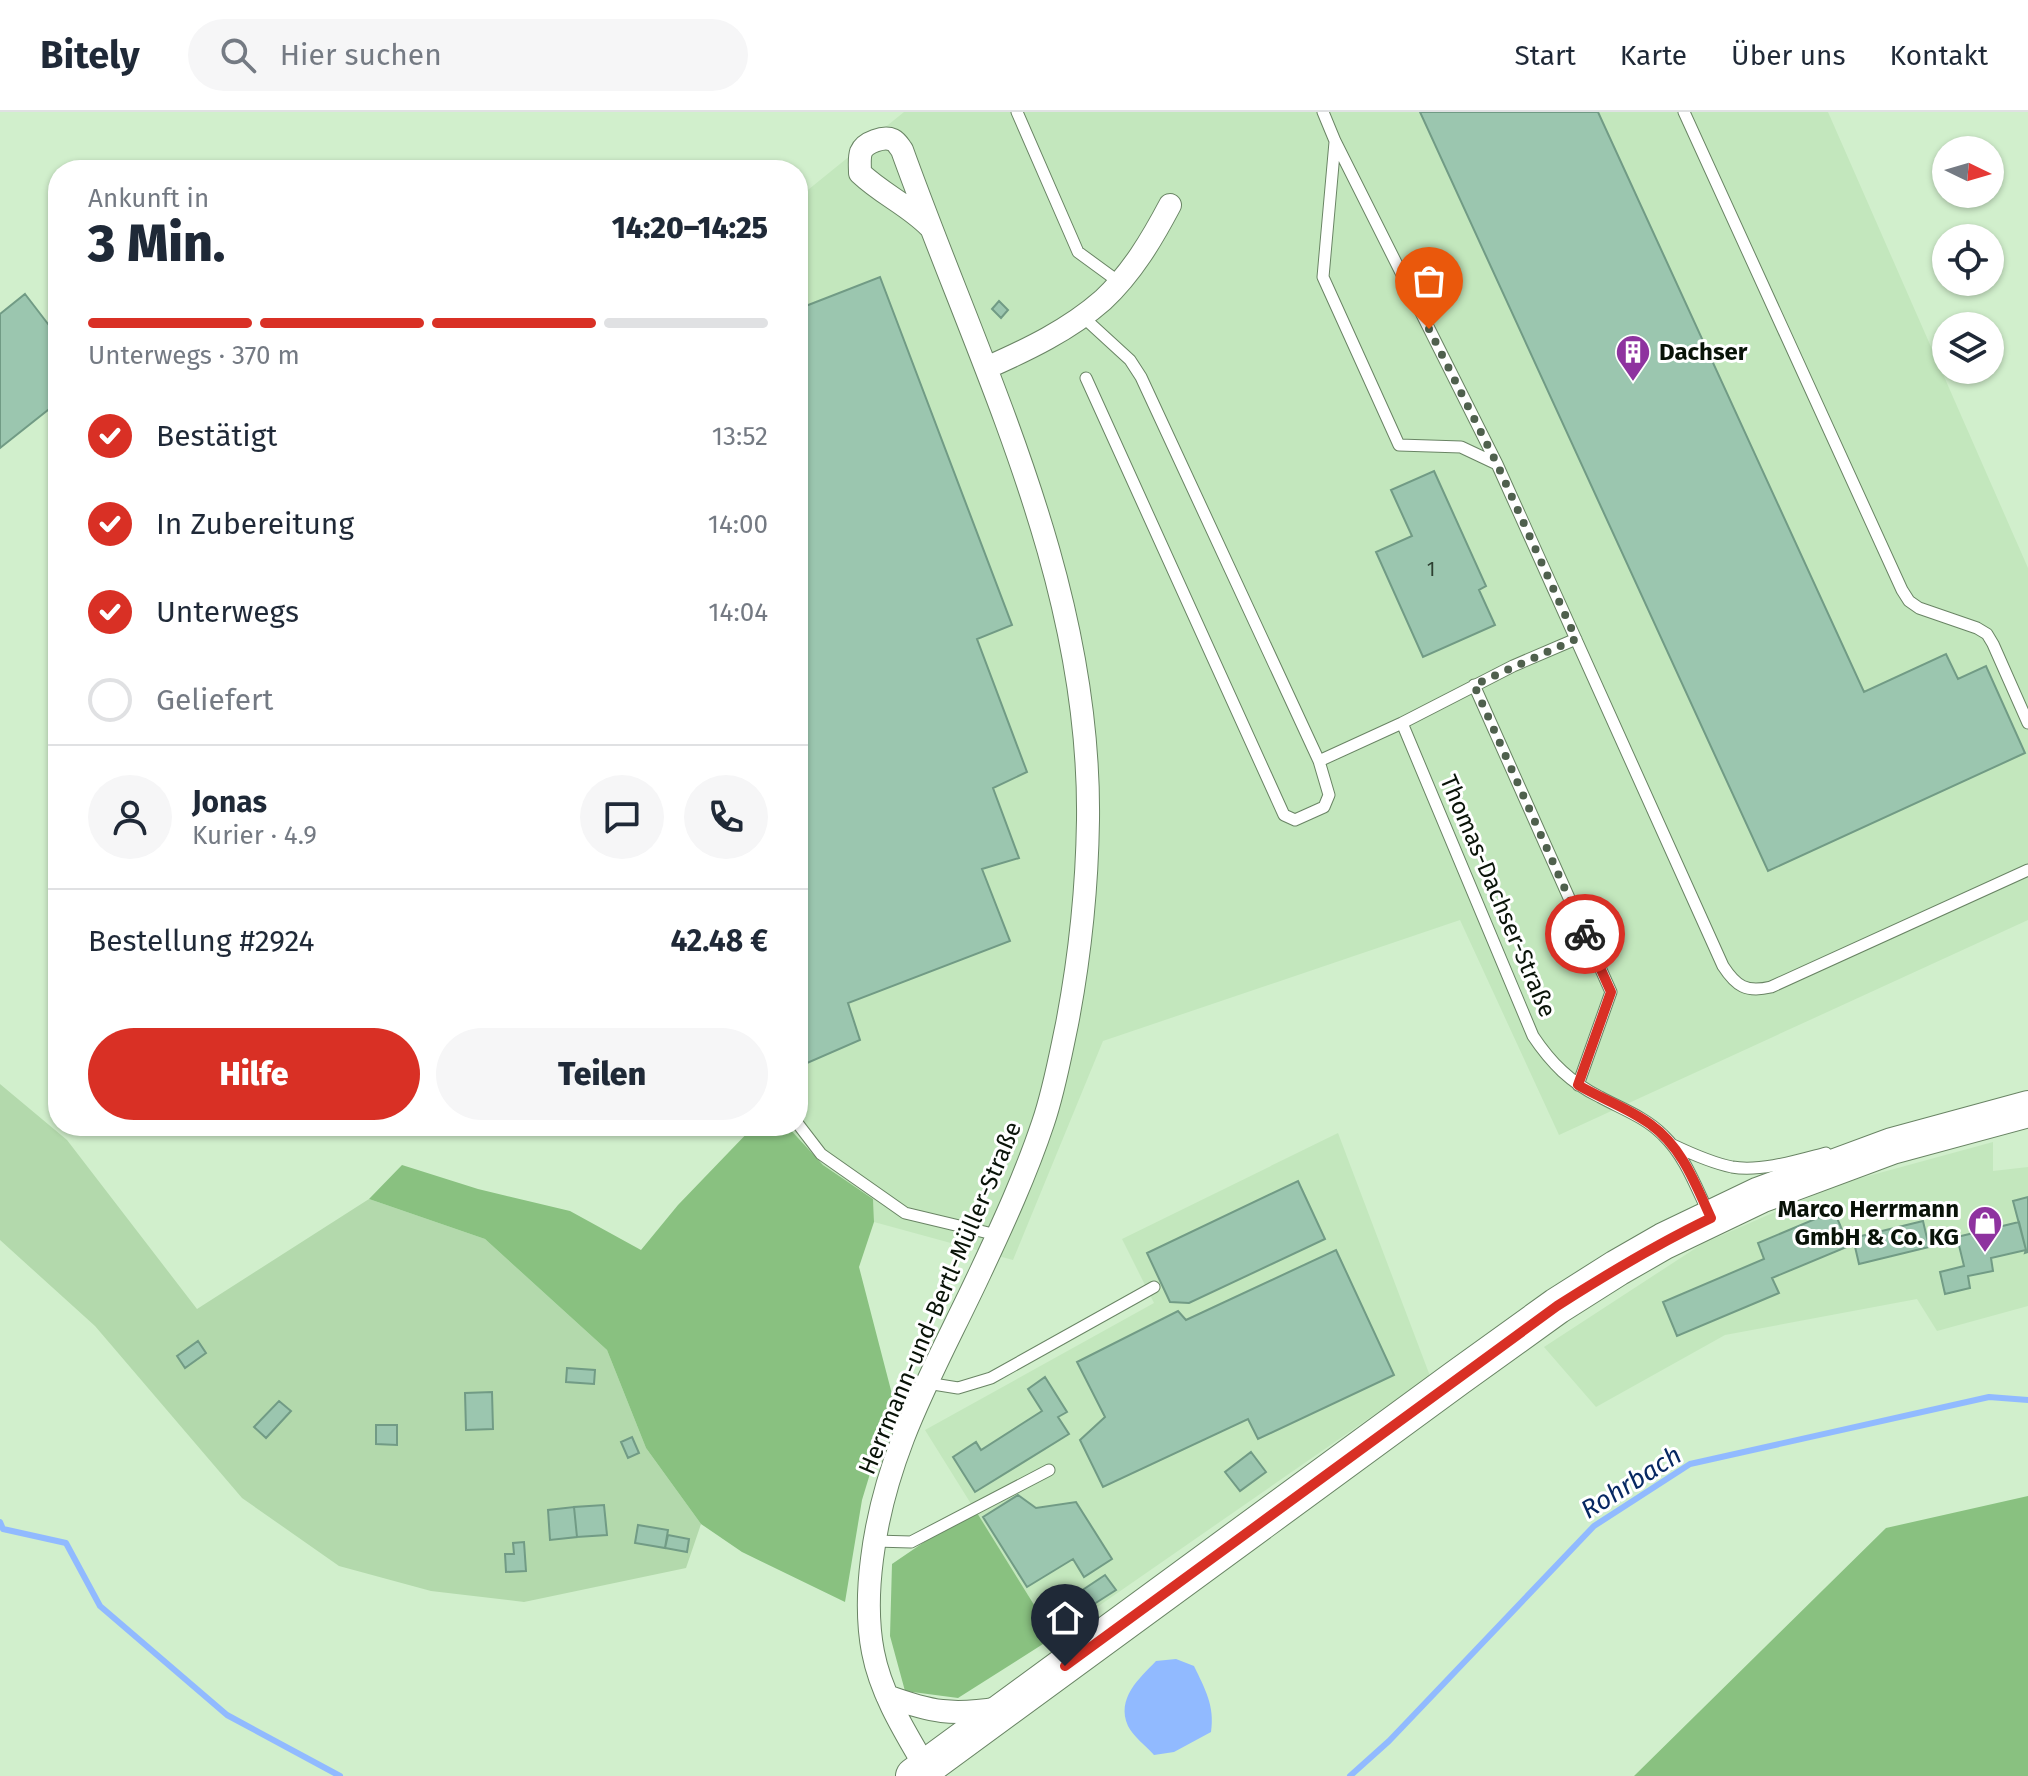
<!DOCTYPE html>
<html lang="de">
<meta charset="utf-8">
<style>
body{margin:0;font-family:"Fira Sans",sans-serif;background:#f6f6f7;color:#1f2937;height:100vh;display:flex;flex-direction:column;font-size:30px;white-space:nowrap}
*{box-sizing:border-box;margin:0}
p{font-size:26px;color:#747a83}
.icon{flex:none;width:44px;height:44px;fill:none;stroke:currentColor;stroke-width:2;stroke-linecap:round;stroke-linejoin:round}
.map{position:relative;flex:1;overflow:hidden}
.sheet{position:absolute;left:48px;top:48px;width:760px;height:976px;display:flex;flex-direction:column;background:#fff;border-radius:32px;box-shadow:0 2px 6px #0004}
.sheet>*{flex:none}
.needle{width:52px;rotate:95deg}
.buttons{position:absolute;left:1932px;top:24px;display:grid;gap:16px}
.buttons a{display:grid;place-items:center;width:72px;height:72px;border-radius:50%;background:#fff;box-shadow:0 2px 6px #0004;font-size:40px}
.pin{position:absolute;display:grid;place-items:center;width:68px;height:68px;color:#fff;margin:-82px -34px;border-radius:50% 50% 50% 0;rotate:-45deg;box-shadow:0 0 8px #0007}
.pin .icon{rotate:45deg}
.courier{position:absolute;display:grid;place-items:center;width:80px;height:80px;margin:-40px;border:6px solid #d93025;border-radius:50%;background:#fff;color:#222;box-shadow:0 2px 10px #0007}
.headline em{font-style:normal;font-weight:800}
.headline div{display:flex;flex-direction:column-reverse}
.headline{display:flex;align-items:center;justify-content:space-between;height:136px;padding:0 40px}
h1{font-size:52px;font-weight:800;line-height:60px}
.bar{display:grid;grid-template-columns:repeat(4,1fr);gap:12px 8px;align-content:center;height:96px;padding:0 40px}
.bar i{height:10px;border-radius:6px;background:#e0e1e3}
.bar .active{background:#d93025}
.bar p{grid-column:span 4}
.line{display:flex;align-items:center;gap:20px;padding:0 40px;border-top:2px solid #e0e1e3}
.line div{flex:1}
.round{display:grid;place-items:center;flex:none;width:84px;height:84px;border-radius:42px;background:#f6f6f7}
ol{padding:0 40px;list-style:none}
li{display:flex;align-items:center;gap:24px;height:88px}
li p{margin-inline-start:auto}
li .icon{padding:8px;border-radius:50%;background:#d93025;color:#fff;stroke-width:4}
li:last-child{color:#747a83}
li i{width:44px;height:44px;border:4px solid #e0e1e3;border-radius:50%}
.cta{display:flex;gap:16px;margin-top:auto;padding:16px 40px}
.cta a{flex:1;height:92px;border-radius:48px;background:#d93025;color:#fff;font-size:32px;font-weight:800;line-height:92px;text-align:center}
.cta a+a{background:#f6f6f7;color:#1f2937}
header{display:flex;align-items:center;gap:48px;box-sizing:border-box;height:112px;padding:0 40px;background:#fff;border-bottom:2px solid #e0e1e3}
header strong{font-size:38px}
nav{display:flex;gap:44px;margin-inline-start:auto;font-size:28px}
.search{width:560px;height:72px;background:#f6f6f7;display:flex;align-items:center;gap:20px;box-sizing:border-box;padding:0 28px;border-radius:44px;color:#747a83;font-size:30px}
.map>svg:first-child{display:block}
.built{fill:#c3e7bd}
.green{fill:#b3d9ac}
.forest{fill:#89c180}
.water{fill:#91baff}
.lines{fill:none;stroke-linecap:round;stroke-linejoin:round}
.stream{stroke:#91baff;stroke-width:6}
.building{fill:#9bc6af;stroke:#719b85;stroke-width:2}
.lane-casing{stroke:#698464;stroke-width:13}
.street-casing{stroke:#698464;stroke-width:24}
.primary-casing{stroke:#698464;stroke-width:38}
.lane{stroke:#fff;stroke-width:11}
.street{stroke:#fff;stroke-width:22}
.primary{stroke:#fff;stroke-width:36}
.done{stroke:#4f604d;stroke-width:8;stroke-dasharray:0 14.4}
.route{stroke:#d93025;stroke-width:10}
.labels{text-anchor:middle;stroke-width:6;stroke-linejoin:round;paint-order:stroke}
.number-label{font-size:20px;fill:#2e4032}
.poi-label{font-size:24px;font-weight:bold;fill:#091308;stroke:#fff;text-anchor:start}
.street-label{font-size:24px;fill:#091308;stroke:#fff}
.water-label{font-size:26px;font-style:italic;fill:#072862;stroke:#fff}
</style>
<header>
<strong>Bitely</strong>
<div class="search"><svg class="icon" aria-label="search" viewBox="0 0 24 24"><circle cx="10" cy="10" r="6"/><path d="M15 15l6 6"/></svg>Hier suchen</div>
<nav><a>Start</a><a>Karte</a><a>Über uns</a><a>Kontakt</a></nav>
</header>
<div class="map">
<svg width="2028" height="1664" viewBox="0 0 2028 1664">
<rect width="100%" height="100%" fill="#d1efcc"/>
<path class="built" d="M904 0H1828L2028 456V808L1559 1023 1460 808 1103 929 1013 1148 874 1110 873 1087 823 1053 787 1014H798V86Z
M1338 1021 1430 1264 1054 1525 925 1318 1154 1191 1122 1127Z
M1993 1030V1059L2028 1055V1194L1937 1219 1917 1187 1725 1223 1596 1295 1544 1235 1702 1132 1839 1072Z"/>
<path class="green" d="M0 972 67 1028 197 1197 369 1087 485 1127 607 1238 646 1336 701 1412 686 1456 524 1490 431 1479 339 1454 242 1386 95 1214 0 1128Z"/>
<path class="forest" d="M754 1014H787L823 1053 873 1087 874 1110 859 1155 893 1286 862 1388 845 1490 742 1440 701 1412 646 1336 607 1238 485 1127 369 1087 402 1053 478 1077 570 1099 641 1138 678 1093Z
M2028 1384V1664H1634L1886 1416Z
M974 1396 1054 1525 958 1586 905 1579 890 1524 892 1452Z"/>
<path class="water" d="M1176 1547 1194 1554C1205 1577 1215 1594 1211 1620L1174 1640 1154 1643C1146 1634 1133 1624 1128 1614 1116 1586 1139 1567 1156 1549Z"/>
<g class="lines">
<path class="stream" d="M0 1410 3 1417 66 1431 100 1494 227 1603 340 1664
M1350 1664 1389 1629 1594 1414 1690 1352 1989 1285 2028 1288"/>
</g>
<path class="building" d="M1420 0H1598L1864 580 1946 542 1958 567 1986 554 2025 641 1768 759Z
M880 165 1012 513 977 527 1027 660 993 676 1019 746 982 757 1010 829 848 891 860 928 798 955V910L803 908 798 895V197Z
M25 182 58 225V290L0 336V202Z
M999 189 1008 198 1001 206 992 197Z
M1434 359 1486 474 1479 478 1495 513 1423 545 1376 440 1412 424 1391 378Z
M1298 1069 1325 1127 1189 1191 1170 1190 1147 1141Z
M2028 1085V1140L2025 1141 2026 1138 2013 1089Z
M1834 1099 1849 1134 1772 1166 1779 1181 1677 1224 1663 1190 1764 1147 1758 1131Z
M1923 1109 1929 1135 1859 1152 1853 1126Z
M2019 1110 2026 1138 1991 1146 1993 1159 1968 1164 1970 1176 1945 1182 1940 1160 1964 1154 1957 1125Z
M1336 1138 1394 1263 1258 1327 1248 1307 1103 1375 1080 1328 1105 1305 1077 1250 1178 1199 1186 1208Z
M198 1229 206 1241 185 1256 177 1244Z
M567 1256 595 1258 594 1272 566 1270Z
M1045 1265 1067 1300 1058 1305 1069 1322 975 1380 953 1345 976 1330 981 1338 1042 1299 1028 1277Z
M492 1280 493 1317 466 1318 465 1281Z
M279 1289 291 1299 266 1326 254 1315Z
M376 1313H397V1333L376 1332Z
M632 1325 639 1341 628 1346 621 1330Z
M1251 1340 1266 1360 1240 1379 1225 1360Z
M1018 1383 1036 1396 1076 1390 1112 1447 1084 1465 1073 1447 1027 1475 983 1405Z
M604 1393 607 1423 577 1425 574 1395Z
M574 1395 577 1425 550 1428 548 1398Z
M638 1413 668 1418 665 1436 635 1431Z
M668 1423 689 1427 687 1440 665 1436Z
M524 1430 526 1459 506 1460 505 1442H514L513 1431Z
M1105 1463 1116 1478 1091 1494 1081 1479Z"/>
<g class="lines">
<g class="lane-casing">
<path id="lane" d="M1017 0 1078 140 1119 170
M1323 0 1335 29 1497 352 1723 854C1736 874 1746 881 1771 875L2028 758
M1684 0 1902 478 1909 489 1919 496 1977 516 1987 522 1993 532 2028 611
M1335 30 1323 165 1399 333 1461 335 1497 352
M1082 204 1130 248 1141 265 1319 649 1402 611
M1086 266 1284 703 1295 708 1324 695 1329 683 1319 649
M1576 527 1513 554 1402 611 1533 924C1551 951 1571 971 1600 985 1622 997 1645 1005 1663 1023 1685 1044 1696 1075 1709 1102
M1474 573 1611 880 1578 973
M798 1012 821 1042 905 1101 997 1123
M1673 1033C1692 1042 1712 1051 1732 1055 1761 1060 1799 1048 1826 1041
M927 1271 958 1276 991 1266 1154 1175
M875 1429 911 1430 1049 1358"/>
</g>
<g class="street-casing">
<path id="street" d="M986 256C1027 238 1069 218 1103 188 1132 161 1152 127 1170 93
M887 1584C931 1600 952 1604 999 1596
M926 1656C905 1620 881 1582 873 1540 867 1509 868 1478 872 1447 885 1339 935 1257 980 1161 1003 1112 1026 1062 1043 1011 1054 979 1060 945 1067 912 1080 844 1087 777 1088 708 1091 468 981 258 902 38 899 34 897 30 893 28 884 24 865 30 861 40 859 46 860 55 860 61 882 82 908 93 929 114"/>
</g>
<g class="primary-casing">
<path id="primary" d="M914 1664 1457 1266 1557 1194 1617 1156 1664 1129 1760 1083 1892 1034 2028 997"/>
</g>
<use href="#lane" class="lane"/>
<use href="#street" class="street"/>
<use href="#primary" class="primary"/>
</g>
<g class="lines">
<path class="done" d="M1429 217 1497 352 1576 527 1474 573 1585 822"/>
<path class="route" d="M1065 1554 1557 1194C1607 1162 1657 1132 1711 1106 1695 1071 1682 1035 1650 1012 1628 996 1602 987 1578 973L1611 880 1585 822"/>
</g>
<defs>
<g id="building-pin" transform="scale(1.8)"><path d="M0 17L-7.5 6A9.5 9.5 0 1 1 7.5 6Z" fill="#8e339f" stroke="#fff"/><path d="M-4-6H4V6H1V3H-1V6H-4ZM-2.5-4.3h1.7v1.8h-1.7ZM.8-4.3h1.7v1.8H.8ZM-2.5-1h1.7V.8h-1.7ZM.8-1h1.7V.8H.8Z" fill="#fff"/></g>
<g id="shop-pin" transform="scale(1.8)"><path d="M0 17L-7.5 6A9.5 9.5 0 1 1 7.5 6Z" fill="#8e339f" stroke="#fff"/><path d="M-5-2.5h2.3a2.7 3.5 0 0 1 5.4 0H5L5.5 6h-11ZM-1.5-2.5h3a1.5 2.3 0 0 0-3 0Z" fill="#fff"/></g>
</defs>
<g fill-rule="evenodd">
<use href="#building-pin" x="1633" y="240"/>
<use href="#shop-pin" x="1985" y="1111"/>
</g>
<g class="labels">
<g class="number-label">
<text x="1431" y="464">1</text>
</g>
<g class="poi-label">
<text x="1659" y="248">Dachser</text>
<text x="1959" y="1105" text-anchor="end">Marco Herrmann<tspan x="1959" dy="28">GmbH &amp; Co. KG</tspan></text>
</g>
<g class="street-label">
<text transform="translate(1498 784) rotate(67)" y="8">Thomas-Dachser-Straße</text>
<text transform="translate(940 1186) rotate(-67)" y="8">Herrmann-und-Bertl-Müller-Straße</text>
</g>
<g class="water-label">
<text transform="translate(1631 1370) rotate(-32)" y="9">Rohrbach</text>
</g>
</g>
</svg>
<div class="buttons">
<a><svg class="needle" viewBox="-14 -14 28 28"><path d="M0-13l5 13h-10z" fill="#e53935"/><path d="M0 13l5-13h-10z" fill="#747a83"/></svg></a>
<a><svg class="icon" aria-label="locate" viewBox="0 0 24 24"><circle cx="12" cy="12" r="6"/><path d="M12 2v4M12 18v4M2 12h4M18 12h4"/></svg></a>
<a><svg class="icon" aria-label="layers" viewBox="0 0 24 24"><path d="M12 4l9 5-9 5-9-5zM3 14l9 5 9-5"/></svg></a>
</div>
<div class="pin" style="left:1429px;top:217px;background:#ea580c"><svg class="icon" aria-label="bag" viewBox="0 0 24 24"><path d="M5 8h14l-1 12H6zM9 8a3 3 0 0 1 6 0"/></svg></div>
<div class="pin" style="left:1065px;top:1554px;background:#1f2937"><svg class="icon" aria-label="home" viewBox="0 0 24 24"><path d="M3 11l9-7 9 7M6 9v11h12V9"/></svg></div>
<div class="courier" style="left:1585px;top:822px"><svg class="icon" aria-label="bike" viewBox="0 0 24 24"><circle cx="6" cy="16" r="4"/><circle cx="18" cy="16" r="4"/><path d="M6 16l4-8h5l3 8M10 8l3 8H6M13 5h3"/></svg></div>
<section class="sheet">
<div class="headline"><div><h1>3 Min.</h1><p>Ankunft in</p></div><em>14:20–14:25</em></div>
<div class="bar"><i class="active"></i><i class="active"></i><i class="active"></i><i></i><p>Unterwegs · 370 m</p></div>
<ol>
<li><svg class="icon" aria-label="check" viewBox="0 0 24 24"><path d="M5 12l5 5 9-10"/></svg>Bestätigt<p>13:52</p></li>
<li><svg class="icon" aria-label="check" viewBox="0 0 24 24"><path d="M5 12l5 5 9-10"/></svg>In Zubereitung<p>14:00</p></li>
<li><svg class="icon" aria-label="check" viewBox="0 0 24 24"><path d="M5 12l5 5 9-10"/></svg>Unterwegs<p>14:04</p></li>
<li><i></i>Geliefert</li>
</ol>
<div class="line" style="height:144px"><a class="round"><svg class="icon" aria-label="person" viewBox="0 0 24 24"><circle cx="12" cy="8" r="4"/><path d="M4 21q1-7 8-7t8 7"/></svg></a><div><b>Jonas</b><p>Kurier · 4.9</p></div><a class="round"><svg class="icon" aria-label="chat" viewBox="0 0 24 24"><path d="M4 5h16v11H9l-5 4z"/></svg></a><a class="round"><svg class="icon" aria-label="phone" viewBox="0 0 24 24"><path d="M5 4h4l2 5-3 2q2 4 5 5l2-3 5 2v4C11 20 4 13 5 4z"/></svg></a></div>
<div class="line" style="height:104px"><div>Bestellung #2924</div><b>42.48 €</b></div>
<div class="cta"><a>Hilfe</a><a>Teilen</a></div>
</section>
</div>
